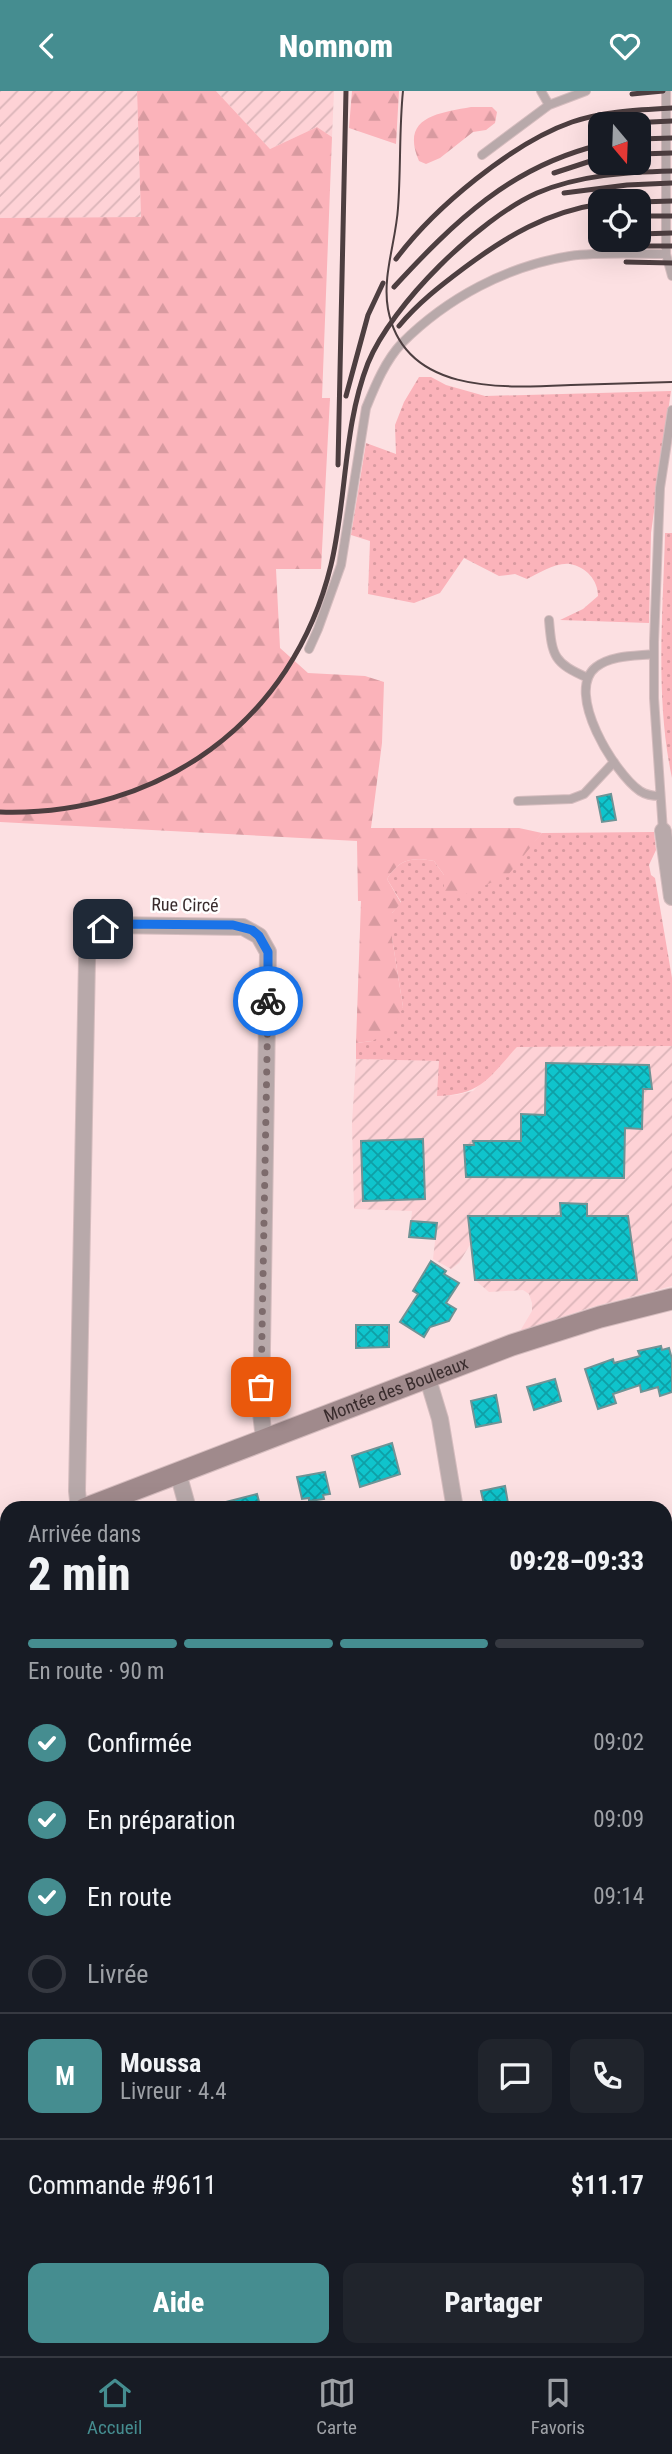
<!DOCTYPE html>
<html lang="fr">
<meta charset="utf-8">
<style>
body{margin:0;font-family:"Roboto Condensed",sans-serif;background:#20242c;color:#f1f3f6;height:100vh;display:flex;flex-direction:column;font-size:26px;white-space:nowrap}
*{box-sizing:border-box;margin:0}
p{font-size:23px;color:#9ea1a6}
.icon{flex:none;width:38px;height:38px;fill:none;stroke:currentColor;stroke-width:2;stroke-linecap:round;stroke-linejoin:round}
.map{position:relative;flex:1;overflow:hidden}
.panel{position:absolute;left:0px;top:1410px;width:672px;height:856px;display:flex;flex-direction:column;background:#171b24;border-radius:21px 21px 0 0;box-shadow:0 7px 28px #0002}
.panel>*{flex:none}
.needle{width:46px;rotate:161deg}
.tools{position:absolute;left:588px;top:21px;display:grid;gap:14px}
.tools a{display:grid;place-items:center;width:63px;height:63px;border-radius:14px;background:#171b24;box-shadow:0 7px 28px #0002;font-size:35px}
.pin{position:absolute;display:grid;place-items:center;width:60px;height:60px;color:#fff;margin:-30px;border-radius:14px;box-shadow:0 4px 10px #0006}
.courier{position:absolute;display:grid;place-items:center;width:70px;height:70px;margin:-35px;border:5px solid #1a73e8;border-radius:50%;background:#fff;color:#222;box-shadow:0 2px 9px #0007}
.head em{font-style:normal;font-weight:800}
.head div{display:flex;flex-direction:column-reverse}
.head{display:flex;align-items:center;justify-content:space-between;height:119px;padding:0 28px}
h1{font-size:46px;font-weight:800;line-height:52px}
.bar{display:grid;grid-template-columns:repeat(4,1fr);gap:10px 7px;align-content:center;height:84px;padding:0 28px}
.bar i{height:9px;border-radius:5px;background:#363941}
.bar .on{background:#458d90}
.bar p{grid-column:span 4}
.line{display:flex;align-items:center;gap:18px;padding:0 28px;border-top:2px solid #363941}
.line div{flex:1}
.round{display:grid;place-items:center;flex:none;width:74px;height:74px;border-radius:14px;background:#20242c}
ol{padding:0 28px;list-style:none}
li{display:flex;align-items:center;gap:21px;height:77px}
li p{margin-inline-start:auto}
li .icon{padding:7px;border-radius:50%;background:#458d90;color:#fff;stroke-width:4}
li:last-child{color:#9ea1a6}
li i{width:38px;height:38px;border:4px solid #363941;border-radius:50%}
.primary-button{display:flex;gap:14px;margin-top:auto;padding:14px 28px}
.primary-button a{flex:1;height:80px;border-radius:14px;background:#458d90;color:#fff;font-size:28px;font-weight:800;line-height:80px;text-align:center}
.primary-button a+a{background:#20242c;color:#f1f3f6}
header{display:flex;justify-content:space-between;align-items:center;height:91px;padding:0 28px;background:#458d90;color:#fff;font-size:32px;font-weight:800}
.tabs{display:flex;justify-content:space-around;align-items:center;height:98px;border-top:2px solid #363941;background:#171b24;font-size:19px;color:#9ea1a6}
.tabs a{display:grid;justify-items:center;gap:4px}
.tabs .on{color:#458d90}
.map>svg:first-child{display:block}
.built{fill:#fed2d6}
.industrial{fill:url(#industrial-furrows)}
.grass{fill:url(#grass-dots)}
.forest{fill:url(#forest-firs)}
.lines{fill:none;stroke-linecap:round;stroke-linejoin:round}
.river{stroke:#fd95a1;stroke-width:30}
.building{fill:url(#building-cross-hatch);stroke:#6f9395;stroke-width:2}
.lane-casing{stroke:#d5bcbe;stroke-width:10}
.street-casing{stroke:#d5bcbe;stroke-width:18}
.secondary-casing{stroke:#d5bcbe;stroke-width:23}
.lane{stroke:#b8a9aa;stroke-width:8}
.street{stroke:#b8a9aa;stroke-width:16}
.secondary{stroke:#a08a8c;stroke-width:21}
.tram{stroke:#4d3e40;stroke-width:2}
.rail{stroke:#4d3e40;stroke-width:5}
.done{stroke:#7d6b6c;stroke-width:7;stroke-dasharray:0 12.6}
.route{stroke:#1a73e8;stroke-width:9}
.labels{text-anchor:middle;stroke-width:5;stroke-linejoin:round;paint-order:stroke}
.street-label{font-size:18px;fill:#392c2d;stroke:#fff}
</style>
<header><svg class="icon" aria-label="back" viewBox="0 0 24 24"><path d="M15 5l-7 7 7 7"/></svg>Nomnom<svg class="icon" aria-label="heart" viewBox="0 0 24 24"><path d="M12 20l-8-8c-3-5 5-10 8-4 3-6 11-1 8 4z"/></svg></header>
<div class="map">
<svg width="672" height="2265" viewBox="0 0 672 2265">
<defs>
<pattern id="industrial-furrows" width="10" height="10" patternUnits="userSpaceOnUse" patternTransform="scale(1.75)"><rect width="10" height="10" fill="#fed2d6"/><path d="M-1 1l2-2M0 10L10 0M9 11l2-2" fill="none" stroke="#dab4b8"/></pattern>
<pattern id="grass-dots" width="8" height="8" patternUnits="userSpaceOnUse" patternTransform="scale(1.75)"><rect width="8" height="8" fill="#fbb3ba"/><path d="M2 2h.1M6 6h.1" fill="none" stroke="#d89aa0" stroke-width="1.8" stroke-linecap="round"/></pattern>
<pattern id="forest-firs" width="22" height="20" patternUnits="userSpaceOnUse" patternTransform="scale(1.75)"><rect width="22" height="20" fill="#fbb3ba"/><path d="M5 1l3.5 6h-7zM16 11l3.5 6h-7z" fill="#d89aa0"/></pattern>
<pattern id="building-cross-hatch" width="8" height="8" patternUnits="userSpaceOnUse" patternTransform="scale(1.75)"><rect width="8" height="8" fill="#0fc4cc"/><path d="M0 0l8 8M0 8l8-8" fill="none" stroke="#0f9fa6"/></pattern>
</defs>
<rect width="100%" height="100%" fill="#fce0e2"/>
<path class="built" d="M7 1464V1657L0 1659V1467Z
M665 1760 672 1763V1985H665Z
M665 2009 672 2010V2143H665Z"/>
<path class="industrial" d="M0 0H137L141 126 0 127Z
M216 0H334L332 46 317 36 270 58Z
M672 955V1195L592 1216 520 1240 532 1220V1212L529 1203 523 1199 489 1201 475 1189 471 1152 459 1172 451 1178 433 1168 437 1132 411 1130 412 1120 354 1118 352 1032 356 968 440 970 437 1005 456 1004 473 1000 517 956Z"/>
<path class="grass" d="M419 286H431L446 294 485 305 671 300 651 442 649 532 560 529 583 518 598 505C598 489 586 476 570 473 557 471 539 482 527 488L515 483 499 485 464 467 440 502 414 512 368 503 370 450 351 444 366 352 396 363 395 334 404 311Z
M665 442H672V687C655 608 663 522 665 442Z
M654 741 656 759 649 774 651 784 655 787 672 887V955L517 956C489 986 482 1004 437 1005L439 970 356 968V952L372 950 403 916 392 847V822L401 811 387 788C399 768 412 766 434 770L444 784 534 751 542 742Z"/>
<path class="forest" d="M137 0H216L270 58 317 36 332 46 322 307H330L321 478H276L280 557 308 582 365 585 384 591 382 652 371 737H519L542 742 508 784 455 808 444 799V784L434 770C412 766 399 768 387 788L401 812 392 822V847L403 916 392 940 372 950 356 952 361 810H358L357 750 0 731V127L141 126Z
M352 0H399L396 53 349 37Z
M471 16H492L497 21 495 32 486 39 473 41 440 67 426 73 419 70C400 26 438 22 471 16Z
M672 1569V1689L665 1695V1586Z
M7 1657V1814L0 1816V1659Z"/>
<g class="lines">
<path class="river" d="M665 1631 672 1625
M0 1799 7 1798"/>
</g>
<path class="building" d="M611 703 616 729 602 731 597 706Z
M546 972 649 974 652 998H643L642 1038 625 1037 624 1087 466 1086 464 1054H474L473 1050H521V1023L545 1024Z
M423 1048 425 1108 363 1110 361 1050Z
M560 1112 587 1113V1125H628L637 1189H475L468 1125H561Z
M411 1130 437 1132 435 1148 409 1146Z
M431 1170 446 1180 444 1183 459 1192 446 1212 456 1218 449 1230 430 1236 424 1246 400 1231 418 1203 413 1200Z
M356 1234H389V1256L356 1257Z
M661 1255 662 1259 669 1257 672 1268V1301L660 1305 658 1296 641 1301 640 1294 613 1303 616 1312 598 1318 585 1278 613 1268 614 1272 640 1265 638 1260Z
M555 1288 561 1310 534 1319 527 1296Z
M496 1304 501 1331 476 1336 471 1310Z
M392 1352 400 1383 360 1396 352 1365Z
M325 1381 330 1403 323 1404 324 1408 309 1410V1407L302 1408 297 1386Z
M505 1395 509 1418H485L481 1400Z
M257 1403 261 1418H219L218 1413Z"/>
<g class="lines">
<g class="lane-casing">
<path id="lane" d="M541 0 549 14
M666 0V163L672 185
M482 64 549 14 586 0
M549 529C552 566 554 572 588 587
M309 558 318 538 341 474 366 317C375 295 385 270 402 252 447 207 507 175 570 165 602 161 634 163 666 163
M654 563C635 565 611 564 596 576 564 601 615 683 640 700 646 704 653 705 660 705
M518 710 571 708 584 703 614 671
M663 740 654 607V551L660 397 672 319
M0 1481 7 1498"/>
</g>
<g class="street-casing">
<path id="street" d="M663 740 672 806
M427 1285 440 1328 455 1418
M178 1382 188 1418
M79 1418 77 1400 87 868C90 851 96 842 111 834L243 836 259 845 268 861 261 1322 264 1348
M665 1997H672
M0 2159H7
M222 2265V2259"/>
</g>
<g class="secondary-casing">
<g id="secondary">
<path id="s1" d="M84 1418 512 1254 600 1226 672 1208"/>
<path d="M0 1450 7 1447"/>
</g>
</g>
<use href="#lane" class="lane"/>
<use href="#street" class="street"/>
<use href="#secondary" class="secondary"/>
<path class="tram" d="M403 0C399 39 401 78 398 117 396 150 382 185 388 218 404 304 504 297 571 294 604 293 638 292 672 291"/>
<path class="rail" d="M632 3 663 0
M609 33 672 30
M639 48 672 47
M639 63 672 62
M554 82 600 67
M564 102 627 94 672 92
M639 111 672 110
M640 125H672
M639 143 672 142
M628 155H672
M396 168C434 117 512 52 572 31 604 20 638 19 672 17
M626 171 672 172
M394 196C454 131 511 75 600 54
M399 235C418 212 440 195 464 177 507 145 547 121 600 113
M346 305 368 224 383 192
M338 374 346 0
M0 721C159 726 293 631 331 474 347 407 343 336 368 272 392 213 479 128 537 102 579 84 627 81 672 80"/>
</g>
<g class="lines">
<path class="done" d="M261 1296 268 910"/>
<path class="route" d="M103 838 120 833 233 834 252 839 259 845 268 861V910"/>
</g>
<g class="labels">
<g class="street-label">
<text transform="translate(185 814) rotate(1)" y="6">Rue Circé</text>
<text dy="6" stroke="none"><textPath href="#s1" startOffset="334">Montée des Bouleaux</textPath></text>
</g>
</g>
</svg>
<div class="tools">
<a><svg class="needle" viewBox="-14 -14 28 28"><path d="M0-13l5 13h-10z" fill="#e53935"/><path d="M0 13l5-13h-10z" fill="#9ea1a6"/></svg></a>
<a><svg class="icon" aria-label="locate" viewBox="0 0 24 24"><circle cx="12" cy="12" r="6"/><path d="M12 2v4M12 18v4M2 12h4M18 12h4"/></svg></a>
</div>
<div class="pin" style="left:261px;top:1296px;background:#ea580c"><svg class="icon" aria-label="bag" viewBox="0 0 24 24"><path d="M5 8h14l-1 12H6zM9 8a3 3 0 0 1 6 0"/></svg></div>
<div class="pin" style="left:103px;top:838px;background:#1f2937"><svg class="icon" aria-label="home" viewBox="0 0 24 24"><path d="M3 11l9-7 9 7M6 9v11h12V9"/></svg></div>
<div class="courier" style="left:268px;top:910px"><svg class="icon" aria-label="bike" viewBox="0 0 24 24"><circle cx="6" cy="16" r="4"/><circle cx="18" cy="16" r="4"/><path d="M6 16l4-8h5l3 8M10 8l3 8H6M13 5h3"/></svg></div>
<section class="panel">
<div class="head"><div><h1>2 min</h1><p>Arrivée dans</p></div><em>09:28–09:33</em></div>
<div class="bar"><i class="on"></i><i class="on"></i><i class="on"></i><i></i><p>En route · 90 m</p></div>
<ol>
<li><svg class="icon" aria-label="check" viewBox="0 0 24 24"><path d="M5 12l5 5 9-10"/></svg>Confirmée<p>09:02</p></li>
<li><svg class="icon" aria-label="check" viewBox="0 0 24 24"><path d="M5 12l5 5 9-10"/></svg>En préparation<p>09:09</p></li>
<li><svg class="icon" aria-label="check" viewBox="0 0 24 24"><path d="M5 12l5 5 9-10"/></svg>En route<p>09:14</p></li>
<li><i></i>Livrée</li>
</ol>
<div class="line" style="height:126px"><b class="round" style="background:#458d90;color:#fff">M</b><div><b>Moussa</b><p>Livreur · 4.4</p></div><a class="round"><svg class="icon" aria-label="chat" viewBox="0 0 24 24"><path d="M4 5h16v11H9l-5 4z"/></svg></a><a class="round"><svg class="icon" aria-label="phone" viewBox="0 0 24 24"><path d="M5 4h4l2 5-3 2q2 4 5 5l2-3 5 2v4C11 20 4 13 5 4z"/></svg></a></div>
<div class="line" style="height:91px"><div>Commande #9611</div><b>$11.17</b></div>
<div class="primary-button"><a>Aide</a><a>Partager</a></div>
</section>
</div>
<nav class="tabs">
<a class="on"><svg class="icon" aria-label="home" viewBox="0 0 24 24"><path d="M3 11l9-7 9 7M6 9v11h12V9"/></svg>Accueil</a>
<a><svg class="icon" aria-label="map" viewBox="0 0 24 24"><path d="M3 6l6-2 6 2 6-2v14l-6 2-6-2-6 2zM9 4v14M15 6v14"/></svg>Carte</a>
<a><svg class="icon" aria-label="saved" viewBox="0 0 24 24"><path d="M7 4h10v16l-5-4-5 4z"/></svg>Favoris</a>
</nav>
